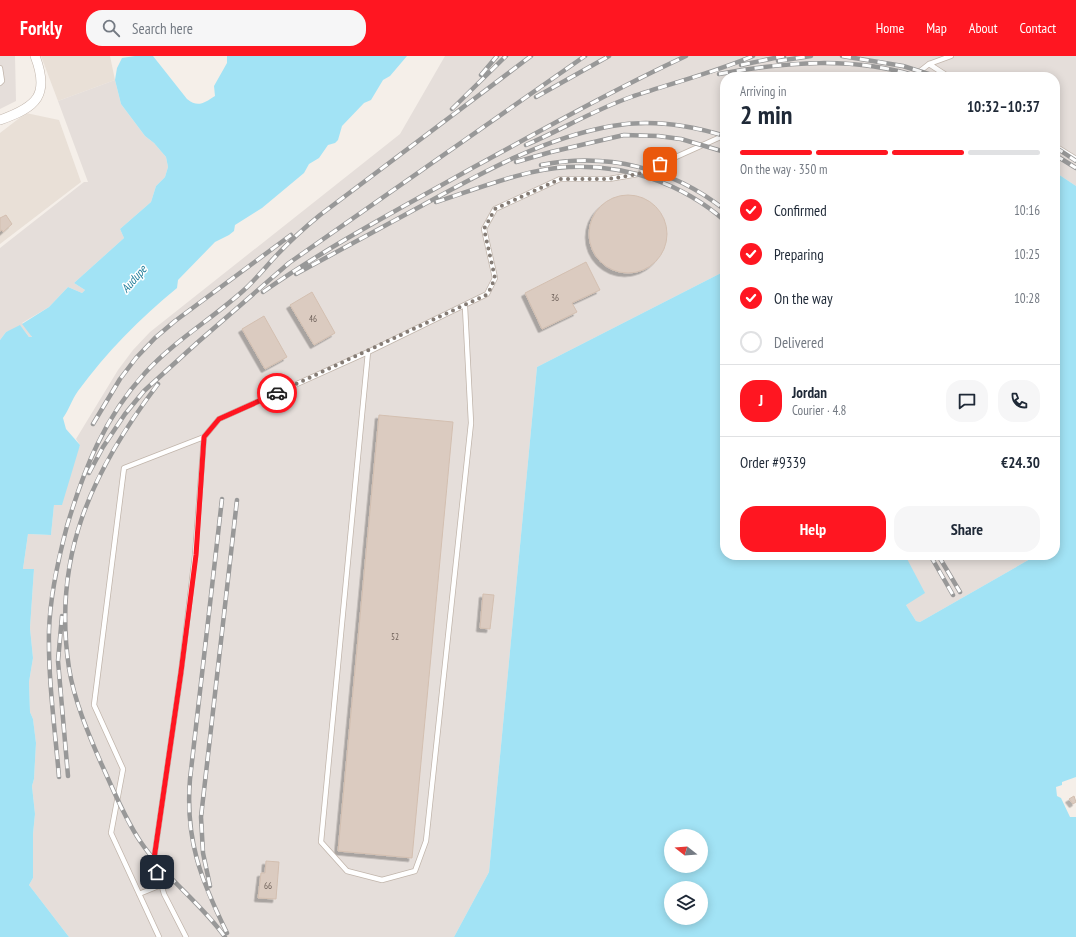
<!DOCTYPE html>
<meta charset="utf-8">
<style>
body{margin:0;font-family:"PT Sans Narrow",sans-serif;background:#f6f6f7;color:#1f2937;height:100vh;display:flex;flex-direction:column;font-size:15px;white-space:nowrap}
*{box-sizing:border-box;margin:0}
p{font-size:13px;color:#747a83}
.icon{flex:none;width:22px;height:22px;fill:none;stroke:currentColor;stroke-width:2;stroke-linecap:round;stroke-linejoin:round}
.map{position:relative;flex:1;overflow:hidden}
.drawer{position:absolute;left:720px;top:16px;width:340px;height:488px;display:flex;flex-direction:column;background:#fff;border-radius:16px;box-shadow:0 2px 10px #0003}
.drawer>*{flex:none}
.needle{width:26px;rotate:287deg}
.fabs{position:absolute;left:664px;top:773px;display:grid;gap:8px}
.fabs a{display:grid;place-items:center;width:44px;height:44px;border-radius:50%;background:#fff;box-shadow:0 2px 10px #0003;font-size:20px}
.pin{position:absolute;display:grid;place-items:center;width:34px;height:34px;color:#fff;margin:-17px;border-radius:8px;box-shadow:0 2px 6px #0006}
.courier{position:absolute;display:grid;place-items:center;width:40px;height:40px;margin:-20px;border:3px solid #ff1621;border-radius:50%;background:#fff;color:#222;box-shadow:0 1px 5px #0007}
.overview em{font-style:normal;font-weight:700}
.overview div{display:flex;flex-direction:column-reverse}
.overview{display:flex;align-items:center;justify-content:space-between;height:68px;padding:0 20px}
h1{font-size:26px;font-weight:700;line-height:30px}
.bar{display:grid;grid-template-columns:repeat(4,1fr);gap:6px 4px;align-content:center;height:48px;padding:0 20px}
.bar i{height:5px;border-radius:3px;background:#e0e1e3}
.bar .selected{background:#ff1621}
.bar p{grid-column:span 4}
.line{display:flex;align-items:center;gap:10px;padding:0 20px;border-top:1px solid #e0e1e3}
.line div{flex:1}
.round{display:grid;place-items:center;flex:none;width:42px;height:42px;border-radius:16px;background:#f6f6f7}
ol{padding:0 20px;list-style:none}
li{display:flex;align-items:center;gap:12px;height:44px}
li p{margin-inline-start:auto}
li .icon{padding:4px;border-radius:50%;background:#ff1621;color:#fff;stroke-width:4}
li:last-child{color:#747a83}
li i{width:22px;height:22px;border:2px solid #e0e1e3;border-radius:50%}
.button{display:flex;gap:8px;margin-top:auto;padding:8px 20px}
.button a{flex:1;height:46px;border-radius:16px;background:#ff1621;color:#fff;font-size:16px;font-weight:700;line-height:46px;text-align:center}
.button a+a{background:#f6f6f7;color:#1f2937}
header{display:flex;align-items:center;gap:24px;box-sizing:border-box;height:56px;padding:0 20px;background:#ff1621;color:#fff}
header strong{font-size:19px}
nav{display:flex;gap:22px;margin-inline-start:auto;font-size:14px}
.search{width:280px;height:36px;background:#f6f6f7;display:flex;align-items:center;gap:10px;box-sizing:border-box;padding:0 14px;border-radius:16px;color:#747a83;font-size:15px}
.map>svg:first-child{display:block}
.residential{fill:#e9e0d7}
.industrial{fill:#e5deda}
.water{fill:#a2e3f5;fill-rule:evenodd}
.building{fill:#dbcbc0;stroke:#d3bfb0;filter:url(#shadow)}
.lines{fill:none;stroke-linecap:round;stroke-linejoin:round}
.service-casing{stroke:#c1b5ab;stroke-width:6}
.minor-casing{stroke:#c1b5ab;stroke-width:10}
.service{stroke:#fff;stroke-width:4.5}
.minor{stroke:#fff;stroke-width:9}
.rail-casing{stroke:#989898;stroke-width:4.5}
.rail{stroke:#fff;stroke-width:3;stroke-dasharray:9;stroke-linecap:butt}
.done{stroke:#857c75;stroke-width:4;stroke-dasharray:0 7.2}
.route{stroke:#ff1621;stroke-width:5}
.labels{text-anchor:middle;stroke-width:3;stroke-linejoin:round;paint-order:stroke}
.number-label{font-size:9px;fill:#6e6159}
.water-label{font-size:12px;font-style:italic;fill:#237f9b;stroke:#fff}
</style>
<header>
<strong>Forkly</strong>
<div class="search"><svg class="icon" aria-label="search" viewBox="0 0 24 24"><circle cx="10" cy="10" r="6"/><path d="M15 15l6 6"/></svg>Search here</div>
<nav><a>Home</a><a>Map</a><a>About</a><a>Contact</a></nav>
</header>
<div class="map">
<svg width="1076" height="881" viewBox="0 0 1076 881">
<defs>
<filter id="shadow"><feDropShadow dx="-3.5" dy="3.5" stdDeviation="0" flood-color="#0004"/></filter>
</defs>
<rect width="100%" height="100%" fill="#f5efe9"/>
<path class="residential" d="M41 0H110L115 24 58 45Z
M26 57 59 64 81 126 0 188V77Z"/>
<path class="industrial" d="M0 0H15L16 45 0 53Z
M445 0H1076V130L1055 116V21H725V215L537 311 489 816 454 881H69L29 829 33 822V778L35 758 32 730 34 723 36 687 33 663 30 656 29 626 33 602 30 572 34 513H23L28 478 51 479 54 449 80 389 76 383 118 314 133 294 150 276 400 78Z
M115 24 121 48 145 80 154 87 166 101 168 111 165 121 156 130 151 146 120 173 124 182 74 227 85 234 82 237 68 231 49 251 22 267 32 280 30 282 21 271 6 276 0 284V192L84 126H88L58 45Z
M905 499H1037L920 566 916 565 906 549Z"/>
<path class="water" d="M135 0H153L187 43C198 52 204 47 215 40L214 30 227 7V0H407L390 20 383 24 371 44 364 47 342 70 338 84 335 87 328 89 319 102 309 108 304 117 262 152 235 169 234 175 229 179 215 186 178 224 177 232C140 262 106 297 78 335 72 343 69 354 63 362L66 373 80 389 62 449H54L51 479 28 478 23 513H34L30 572 33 602 29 626 30 656 33 663 36 687 34 723 32 730 35 758 33 778V822L29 829 69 881H0V284L6 276 20 269 29 281H32L22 268 49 251 68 231 82 237 85 234 74 227 124 182 120 173 151 146 156 130 165 121 168 111 166 101 154 87 145 80 121 48 115 24 117 12 122 2Z
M1055 116 1076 130V721L1062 726V729L1056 731 1057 740 1061 742 1070 761H1076V881H454L489 816 537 311 725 215V499H905L925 537 906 549 916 565 920 566 1037 499H1055V489L1057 488 1055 485ZM671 780H701V810H671ZM671 832H701V862H671Z"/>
<path class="building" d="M589 178a39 39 0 1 1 78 0a39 39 0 1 1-78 0Z
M6 159 12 168 3 176 2 174 0 175V162Z
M586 206 600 234 572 247 577 256 542 273 525 237Z
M312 236 335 277 314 289 290 249Z
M264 260 287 301 265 313 242 273Z
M379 359 453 366 412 802 338 795Z
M483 538 494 539 490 573 480 572Z
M1074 740 1076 746 1073 748 1069 743Z
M266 805 279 806 276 843 258 842 261 817H265Z"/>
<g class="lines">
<g class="service-casing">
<path id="service" d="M929 8 949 21
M0 12 2 25 0 27
M906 21 915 19 929 8 951 0
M1055 90 1076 103
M368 296 321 786 347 815 382 824 415 815 426 785 471 367 465 251
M139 838 161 829
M159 881 111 777 123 713 94 649 124 412 204 381
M186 881 164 838 154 803 181 616 195 499 204 381 219 363 368 296 487 238 495 222 484 173 495 153 560 123H609L638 118 725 79"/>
</g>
<g class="minor-casing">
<path id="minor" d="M0 64C37 51 50 39 35 0"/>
</g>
<use href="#service" class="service"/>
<use href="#minor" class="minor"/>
<g class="rail-casing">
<path id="rail" d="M842 0 903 10 938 21
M778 5 811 0
M741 9 784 0
M719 18C785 6 855 0 919 21
M481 19 497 0
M536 41 609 0
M452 53 506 0
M526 89C561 74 594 54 631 41 672 27 713 17 753 0
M1055 91 1076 105
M1055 99 1076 112
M516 106 551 96 624 79 658 80 681 83 725 96
M541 109C608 96 672 112 725 154
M436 146C477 133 525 113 568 111 625 108 682 127 725 165
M296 218C338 195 381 172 423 149 483 116 544 82 612 70 650 63 689 69 725 80
M263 236C330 189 403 151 474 111 544 73 613 34 686 0
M158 328C92 415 52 500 69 612 74 644 88 677 101 707 113 733 124 761 140 785 164 821 200 846 225 881
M93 368 120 323 136 302 155 282 175 265 291 179
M89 417 103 391 125 358 144 335 198 286 289 207 585 0
M222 443 190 723C185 784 201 824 227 877
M930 499 953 539
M938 499 960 536
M62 560 58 605 68 720
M59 721C55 673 48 624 49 575 50 539 58 504 67 470 84 413 104 362 145 317 174 285 212 263 244 234 255 224 264 213 274 202 288 187 304 172 320 159L531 0
M210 830 203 797 201 761 237 444"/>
</g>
<use href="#rail" class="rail"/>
</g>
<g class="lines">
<path class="done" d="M277 337 488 238 495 222 484 173 495 153 560 123H609L638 118 660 108"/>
<path class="route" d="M157 816 154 803 181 616 196 499 204 381 219 363 277 337"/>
</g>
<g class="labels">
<g class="number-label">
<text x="555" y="245">36</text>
<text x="313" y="266">46</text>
<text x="395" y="584">52</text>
<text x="268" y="833">66</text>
</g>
<g class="water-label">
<text transform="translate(134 223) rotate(-49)" y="4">Audupe</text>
</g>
</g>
</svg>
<div class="fabs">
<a><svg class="needle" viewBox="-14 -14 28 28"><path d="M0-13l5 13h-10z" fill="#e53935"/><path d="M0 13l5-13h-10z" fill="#747a83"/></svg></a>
<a><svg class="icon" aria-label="layers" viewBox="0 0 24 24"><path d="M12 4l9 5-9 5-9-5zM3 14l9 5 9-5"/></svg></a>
</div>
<div class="pin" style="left:660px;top:108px;background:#ea580c"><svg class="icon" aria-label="bag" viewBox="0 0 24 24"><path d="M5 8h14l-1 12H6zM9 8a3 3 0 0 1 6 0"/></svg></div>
<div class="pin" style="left:157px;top:816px;background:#1f2937"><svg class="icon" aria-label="home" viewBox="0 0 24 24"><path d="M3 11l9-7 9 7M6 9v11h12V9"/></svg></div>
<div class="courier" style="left:277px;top:337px"><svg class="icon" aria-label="car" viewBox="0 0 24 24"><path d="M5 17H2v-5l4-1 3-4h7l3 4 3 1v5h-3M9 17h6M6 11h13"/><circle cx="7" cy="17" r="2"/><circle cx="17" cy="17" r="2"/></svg></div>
<section class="drawer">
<div class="overview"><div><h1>2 min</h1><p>Arriving in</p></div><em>10:32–10:37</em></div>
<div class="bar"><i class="selected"></i><i class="selected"></i><i class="selected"></i><i></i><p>On the way · 350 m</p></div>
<ol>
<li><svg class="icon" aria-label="check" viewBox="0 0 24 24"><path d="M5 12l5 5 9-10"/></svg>Confirmed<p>10:16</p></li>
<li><svg class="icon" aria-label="check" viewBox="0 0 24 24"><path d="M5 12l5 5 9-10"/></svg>Preparing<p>10:25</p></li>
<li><svg class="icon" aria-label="check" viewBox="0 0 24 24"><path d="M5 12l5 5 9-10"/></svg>On the way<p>10:28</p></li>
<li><i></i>Delivered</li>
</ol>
<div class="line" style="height:72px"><b class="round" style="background:#ff1621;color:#fff">J</b><div><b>Jordan</b><p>Courier · 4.8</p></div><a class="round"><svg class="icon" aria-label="chat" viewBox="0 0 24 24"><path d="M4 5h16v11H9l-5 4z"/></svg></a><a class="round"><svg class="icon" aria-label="phone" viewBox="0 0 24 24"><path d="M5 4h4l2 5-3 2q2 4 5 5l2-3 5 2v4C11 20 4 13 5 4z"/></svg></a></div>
<div class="line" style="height:52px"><div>Order #9339</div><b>€24.30</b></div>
<div class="button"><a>Help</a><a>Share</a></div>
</section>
</div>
